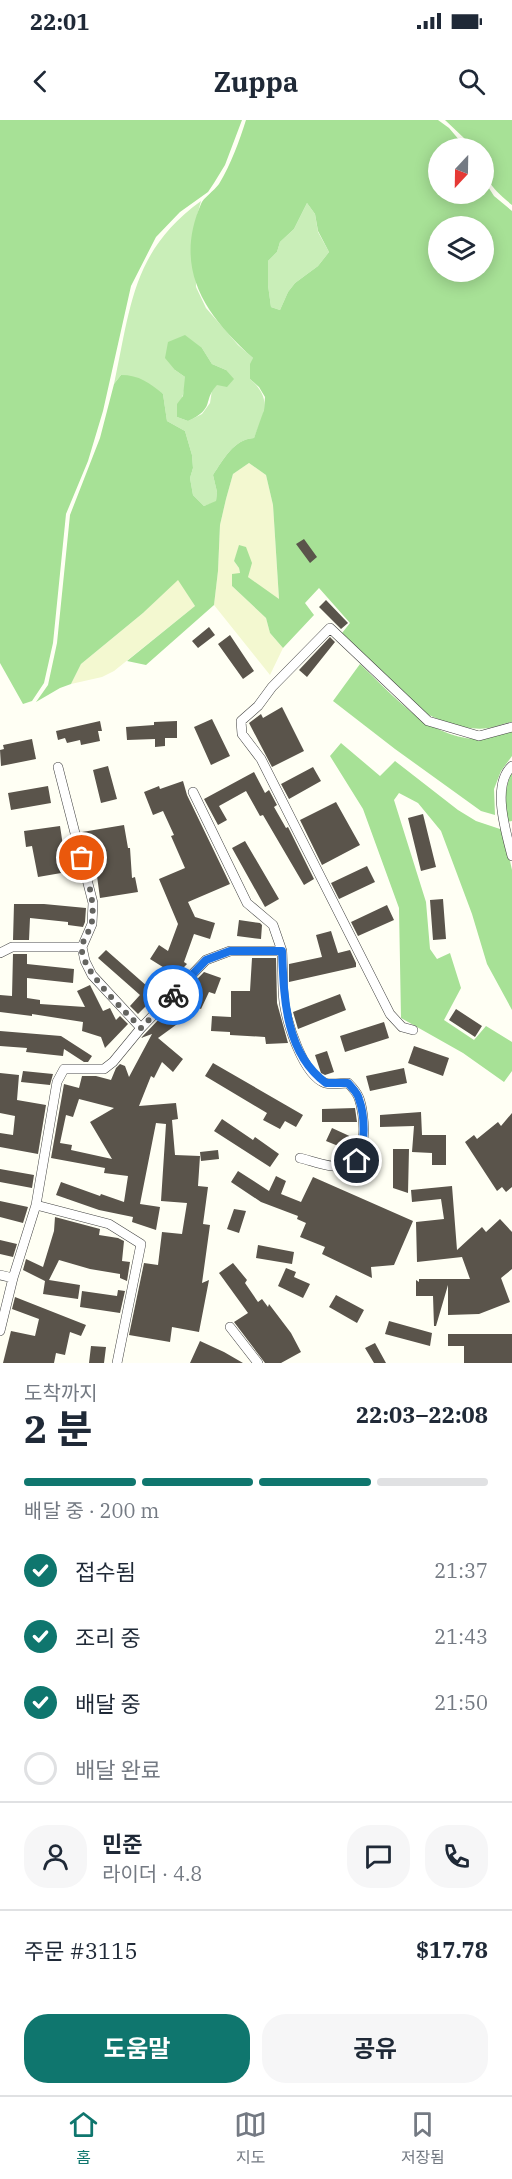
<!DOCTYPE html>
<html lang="ko">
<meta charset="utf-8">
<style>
body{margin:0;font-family:"IBM Plex Serif","Noto Sans KR",serif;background:#f6f6f7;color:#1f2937;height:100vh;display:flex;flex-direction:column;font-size:22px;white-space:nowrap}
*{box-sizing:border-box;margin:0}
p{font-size:20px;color:#747a83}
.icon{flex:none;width:33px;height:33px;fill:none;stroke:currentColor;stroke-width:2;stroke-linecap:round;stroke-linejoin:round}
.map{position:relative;height:1243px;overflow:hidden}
.panel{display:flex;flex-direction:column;background:#fff;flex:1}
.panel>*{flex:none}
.needle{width:39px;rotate:202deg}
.buttons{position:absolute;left:428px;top:18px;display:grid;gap:12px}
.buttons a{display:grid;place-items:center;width:66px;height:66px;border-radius:50%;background:#fff;box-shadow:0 3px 15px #0003;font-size:30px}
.pin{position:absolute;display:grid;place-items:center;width:51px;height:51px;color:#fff;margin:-26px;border:3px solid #fff;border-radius:50%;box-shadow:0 2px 6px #0007}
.courier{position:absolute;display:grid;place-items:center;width:60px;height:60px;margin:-30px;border:4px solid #1a73e8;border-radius:50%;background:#fff;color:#222;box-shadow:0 2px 8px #0007}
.overview em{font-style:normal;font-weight:700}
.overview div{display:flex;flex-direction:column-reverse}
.overview{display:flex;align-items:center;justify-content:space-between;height:102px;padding:0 24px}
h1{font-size:39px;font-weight:700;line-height:45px}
.bar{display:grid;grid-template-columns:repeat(4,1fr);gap:9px 6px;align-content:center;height:72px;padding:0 24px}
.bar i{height:8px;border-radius:4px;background:#e0e1e3}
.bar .current{background:#0f766e}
.bar p{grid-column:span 4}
.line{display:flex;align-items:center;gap:15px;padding:0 24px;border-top:2px solid #e0e1e3}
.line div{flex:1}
.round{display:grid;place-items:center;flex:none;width:63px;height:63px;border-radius:24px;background:#f6f6f7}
ol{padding:0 24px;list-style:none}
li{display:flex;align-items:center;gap:18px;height:66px}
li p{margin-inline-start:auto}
li .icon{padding:6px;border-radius:50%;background:#0f766e;color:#fff;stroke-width:4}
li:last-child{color:#747a83}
li i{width:33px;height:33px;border:3px solid #e0e1e3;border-radius:50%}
.primary-button{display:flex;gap:12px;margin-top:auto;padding:12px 24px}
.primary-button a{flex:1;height:69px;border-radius:24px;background:#0f766e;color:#fff;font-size:24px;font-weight:700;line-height:69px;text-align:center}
.primary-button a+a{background:#f6f6f7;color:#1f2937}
.status{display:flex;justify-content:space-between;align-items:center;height:42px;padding:0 30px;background:#fff;direction:ltr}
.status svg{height:16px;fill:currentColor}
header{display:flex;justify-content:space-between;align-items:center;height:78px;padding:0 24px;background:#fff;font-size:27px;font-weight:700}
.tabs{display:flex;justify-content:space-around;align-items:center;height:84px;border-top:2px solid #e0e1e3;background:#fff;font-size:16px;color:#747a83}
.tabs a{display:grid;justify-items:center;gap:3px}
.tabs .current{color:#0f766e}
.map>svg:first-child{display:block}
.farmland{fill:#f3f8d0}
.green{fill:#c9eeb8;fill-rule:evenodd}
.forest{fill:#a7e196;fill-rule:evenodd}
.building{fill:#5a544b;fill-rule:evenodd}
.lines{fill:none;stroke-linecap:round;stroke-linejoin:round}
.street-casing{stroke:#434343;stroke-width:10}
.street{stroke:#fff;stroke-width:9}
.done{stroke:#646460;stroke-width:6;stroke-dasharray:0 10.8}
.route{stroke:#1a73e8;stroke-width:8}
</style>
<div class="status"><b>22:01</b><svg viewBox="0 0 49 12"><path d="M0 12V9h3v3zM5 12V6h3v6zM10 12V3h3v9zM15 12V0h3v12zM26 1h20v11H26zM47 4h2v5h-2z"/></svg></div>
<header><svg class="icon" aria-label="back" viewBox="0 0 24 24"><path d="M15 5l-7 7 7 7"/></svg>Zuppa<svg class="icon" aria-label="search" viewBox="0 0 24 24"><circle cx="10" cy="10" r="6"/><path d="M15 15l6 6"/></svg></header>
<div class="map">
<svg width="512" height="1243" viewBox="0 0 512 1243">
<rect width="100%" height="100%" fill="#fffff4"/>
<path class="farmland" d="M249 343 266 355 273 385 279 480 248 457 240 425 234 441 239 448 240 454 232 466 266 498 270 513 283 528 270 555 214 485 218 451 220 405 226 379 233 354Z
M178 459 195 486 114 551 102 557 71 564 81 544 143 493Z"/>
<path class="green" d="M201 81 195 103 196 167 206 188 238 225 253 238 250 259C273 279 264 293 254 318 234 319 223 340 213 355L217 372 216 382 204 386 193 375 190 358 193 348 192 335 185 311 167 301 163 274 121 255 114 264C131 186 132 131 201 81ZM202 228 212 244 226 250 212 270 210 283 202 294 188 301 177 297 185 267V257L175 250Z
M307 83 315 94 318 112 329 132 318 146 295 163 288 172 280 190 271 187 268 165V141L277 132 280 122 294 109Z"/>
<path class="forest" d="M0 0H242L225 45 214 63 208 72 180 92 156 117 131 166 103 291 88 341 66 394 53 523 44 563 32 581 23 584 0 543Z
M246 0H438L449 8 466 28H438V74H483V59L494 76 512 91V602C504 603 497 607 489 608 467 611 445 603 425 593L342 513 350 503 319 468 305 483 314 495 283 528 270 513 266 498 232 466V454L240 453 239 448 234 441 239 425 246 427 252 443 248 457 279 479 273 385 266 355 249 343 233 354 226 379 220 405 218 451 214 485 146 545 127 541 195 486 178 460 143 493 81 544 71 564 60 568 36 582 48 565 57 523 70 395 100 318 114 264 121 255C139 255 150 263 163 274L167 301 185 311 192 335 193 348 190 358 193 375 204 386 216 381 217 372 213 355C223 340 234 319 254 318L264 290 265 277 259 267 250 259V244L253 238C205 195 173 149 201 84 203 78 214 71 219 64 231 44 239 22 246 0ZM307 83 315 94 318 111 329 132 318 146 295 163 288 172 280 190 271 187 268 165V141L277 132 280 122 294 109ZM438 106H483V152H438Z
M445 0H512V85C489 66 483 58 483 28H471L465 19Z
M185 215 202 228 212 244 226 250 234 259 227 267 217 265C202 281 216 288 188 301L177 297V284L183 276 185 257 175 250 165 238 168 222Z
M360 544C393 575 427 617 476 619 487 619 501 613 512 610V636L501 651 494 669 495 695 481 691 395 629 333 581Z
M341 623 380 656 395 641 458 690 476 701 503 710 512 750V890L487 844 472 794 441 711 418 683 399 673 394 680 426 782 430 829 437 839 450 833 461 868 444 900 474 920 486 906 512 922V951L504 962 463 933 401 898 399 788 363 689 330 636Z
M512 651V701L507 702C505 683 504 668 512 651Z"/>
<path class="building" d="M304 419 317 437 310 443 296 424Z
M326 480 348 503 341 509 319 487Z
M209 507 215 515 198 528 192 521Z
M230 515 254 551 243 559 218 524Z
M330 517 335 522 307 557 299 550Z
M282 587 304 631 272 647 249 603 261 594 263 598Z
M212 599 230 636 211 645 194 607Z
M100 601 102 611H98L100 621 81 625 80 620 67 623 65 618 58 620 56 611Z
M177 601V618H165V626L155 627V619L127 620 126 607 154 605V602Z
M32 619 36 639 1 646 0 630 4 629 3 625Z
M108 646 117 679 101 683 93 650Z
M313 647 321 661 289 679 281 664Z
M254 652 265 673 269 670 277 685 274 687 286 708 288 707 314 759 304 765 263 695 260 696 246 671 219 686 227 700 218 705 204 679Z
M183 661 187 675 230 764 188 782 195 797 215 803 210 819 194 814 184 842 187 844 160 872 157 871 159 873 138 894 130 886 140 875 98 838 106 830 148 867 166 849 150 839 159 825 168 831 178 804 159 759 185 748 171 716 174 715 163 691 153 695 144 672 159 666 160 669Z
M48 666 51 683 11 690 8 673Z
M336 682 360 725 322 745 300 700Z
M423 694 436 747 421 751 408 698Z
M124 705 128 728H130L132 758 135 757 138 772 100 778 96 749H91L88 725H85L82 712Z
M60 706 67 752 38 757 32 726 26 727 24 711Z
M245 721 279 779 265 787 232 728Z
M367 746 375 762 339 779 331 763Z
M443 779 446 819 433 820 430 780Z
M14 784H44L86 788 85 802 83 807 68 805V802L30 798 29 820H13Z
M387 785 394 800 358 816 351 802Z
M239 800 260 803 262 805 261 819 237 816Z
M331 811 338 833 350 830 356 843V847L289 862V844L322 837 316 815Z
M13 834H27V844L74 849 73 863 27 858V878L40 880V884L85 887 77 871 90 865 103 891 110 888 116 900 120 896 128 904 105 928 101 917 82 911 83 902 32 894V896L0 892V875L12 876Z
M252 838H276L277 883 288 923 266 924 265 917 230 915V912L211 911 212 896 231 897V871H250Z
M204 852 221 858 215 874 209 872 201 889 178 879Z
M340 874 346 890 298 909 293 892Z
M456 889 482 906 475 917 449 900Z
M171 890 180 902 158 918 183 939 173 952 162 942 154 958 151 956 139 986 176 983 178 999 172 1000 175 1035 200 1036 198 1066 208 1067 203 1104 210 1105 202 1163 209 1160 199 1212 172 1207 170 1222 129 1215 144 1143 158 1145 162 1112 182 1114 187 1083 161 1081 166 1004 156 1003 140 1084 160 1087 156 1110 132 1102 133 1097 99 1090 56 1075 61 1062 100 1076 101 1074 124 1082 128 1056 104 1053 105 1048 51 1038 64 964 79 968 82 956H96L111 960 116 948 120 944 125 946 129 957 152 914 141 918 161 897ZM79 979 114 988 90 1002 112 1039 71 1030 72 1025 60 1023 66 995 73 997Z
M384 902 389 918 345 932 340 916Z
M0 911 61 916 92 936 88 942H84L64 929 63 936 26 932 27 928 0 926Z
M414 926 449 938 443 956 408 943Z
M327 931 334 952 325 955 321 953 315 935Z
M213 943 303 995 296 1007 285 1001 280 1009 263 1000 267 993 205 956Z
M404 948 407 963 370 971 366 956Z
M23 951 53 954 50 965 21 962Z
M0 953 19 955 17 980 46 985 38 1034 0 1027V1013L13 1015 15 996 0 993Z
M355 988 357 1002H322V989Z
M421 992 422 1015H446V1045H432V1033L412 1032 414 1006 380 1007V995Z
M512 993V1067L506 1072 502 1067 497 1071 465 1022 474 1015 477 1019 498 1002 501 1006Z
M222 999 253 1020 255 1017 279 1034 270 1047 214 1011Z
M332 1008 356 1019 353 1032 326 1021Z
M393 1029H409L408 1073 393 1068Z
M218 1030 219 1039 201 1041 200 1032Z
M0 1049 34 1055 32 1068 0 1062Z
M238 1051 269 1071 276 1056 286 1061 281 1074 301 1082 313 1057 413 1101 394 1145 371 1147 372 1158 322 1134 325 1127 300 1117 306 1103 297 1099 298 1096 261 1082 231 1062Z
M452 1066 457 1130 482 1107 486 1112 500 1099 512 1112V1149L501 1158 510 1182 479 1194 448 1195V1165L436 1206H434L433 1176H416V1160L419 1162V1159H470L462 1137 417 1142 416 1102 444 1099 441 1079 412 1082 411 1070Z
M0 1081 28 1087 23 1103 0 1097Z
M234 1089 246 1091 239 1113 227 1109Z
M55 1097 100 1109 99 1115 118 1118 124 1121 122 1141 130 1142 127 1161 120 1158V1154L90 1149 59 1140 49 1160 80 1165 78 1179 43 1174 45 1161 23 1150 26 1139 43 1147 54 1111Z
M0 1120 17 1124 13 1137 0 1134Z
M258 1125 294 1132 292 1144 256 1138Z
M233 1143 247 1160 245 1163 258 1182 262 1179 268 1187 269 1184 291 1213 301 1232 281 1243H265L234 1202 248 1193 219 1153Z
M286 1148 296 1152 294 1157 310 1164 303 1178 278 1166Z
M118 1170 125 1171 120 1193 80 1187 82 1171 117 1176Z
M336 1175 364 1190 357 1203 329 1187Z
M15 1177 86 1205 81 1216 70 1212 65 1235 56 1233 54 1243H3L11 1211 35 1216 39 1199 12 1189Z
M389 1201 432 1213 430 1226 385 1214Z
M448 1214H512V1243H464V1226H448Z
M200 1221 224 1232 243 1243H190Z
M375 1223 386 1243H374L365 1228Z
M91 1226 106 1227 104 1243H89Z"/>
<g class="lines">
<g class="street-casing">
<path id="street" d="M512 646C491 665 506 712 512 736
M58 647 93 783 92 804 82 827 85 841 92 855 141 908
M193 672 247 783 273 805 282 831
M0 833 12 827H82
M413 910 402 907 390 894 261 639 242 614 241 601 258 586 272 567 330 508 428 601 479 616 512 607
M36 1085 57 962 64 949H104L113 942 141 908 206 840 230 831H282C283 848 282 866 284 882 287 903 303 955 325 963 331 965 341 963 348 963 352 967 357 973 359 978 365 995 369 1041 346 1046 332 1049 313 1041 300 1038
M0 1155 13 1158
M230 1207 258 1243
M0 1211 13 1158 36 1085 109 1104 141 1124 117 1243"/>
</g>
<use href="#street" class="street"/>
</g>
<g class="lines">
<path class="done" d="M82 738C87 758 95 780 92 801 91 810 83 818 82 827 79 849 126 892 141 908L173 875"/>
<path class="route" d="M173 875 206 840 230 831H282C284 878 285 933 326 963H348C352 968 358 973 359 979 365 996 366 1025 357 1041"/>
</g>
</svg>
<div class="buttons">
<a><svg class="needle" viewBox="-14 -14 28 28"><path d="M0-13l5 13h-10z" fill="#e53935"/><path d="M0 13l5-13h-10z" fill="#747a83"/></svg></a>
<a><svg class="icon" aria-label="layers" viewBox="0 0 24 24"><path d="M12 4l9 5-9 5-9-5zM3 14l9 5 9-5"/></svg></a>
</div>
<div class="pin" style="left:82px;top:738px;background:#ea580c"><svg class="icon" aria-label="bag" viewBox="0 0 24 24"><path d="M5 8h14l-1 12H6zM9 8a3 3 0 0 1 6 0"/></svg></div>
<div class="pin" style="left:357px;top:1041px;background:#1f2937"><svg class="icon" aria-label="home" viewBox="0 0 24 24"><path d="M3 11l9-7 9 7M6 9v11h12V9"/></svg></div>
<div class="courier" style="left:173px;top:875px"><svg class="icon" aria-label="bike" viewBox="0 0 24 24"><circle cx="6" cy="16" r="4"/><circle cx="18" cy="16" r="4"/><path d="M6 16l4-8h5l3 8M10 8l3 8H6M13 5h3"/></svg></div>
</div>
<section class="panel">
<div class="overview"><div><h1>2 분</h1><p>도착까지</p></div><em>22:03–22:08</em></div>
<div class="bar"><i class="current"></i><i class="current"></i><i class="current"></i><i></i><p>배달 중 · 200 m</p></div>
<ol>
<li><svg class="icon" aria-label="check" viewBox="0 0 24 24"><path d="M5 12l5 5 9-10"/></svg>접수됨<p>21:37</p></li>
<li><svg class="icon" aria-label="check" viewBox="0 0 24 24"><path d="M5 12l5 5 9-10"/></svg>조리 중<p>21:43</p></li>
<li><svg class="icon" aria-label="check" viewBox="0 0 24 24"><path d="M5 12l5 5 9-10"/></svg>배달 중<p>21:50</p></li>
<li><i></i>배달 완료</li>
</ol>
<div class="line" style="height:108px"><a class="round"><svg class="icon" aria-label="person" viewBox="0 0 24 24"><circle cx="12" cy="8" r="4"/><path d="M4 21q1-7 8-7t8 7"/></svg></a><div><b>민준</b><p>라이더 · 4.8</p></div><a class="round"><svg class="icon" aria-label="chat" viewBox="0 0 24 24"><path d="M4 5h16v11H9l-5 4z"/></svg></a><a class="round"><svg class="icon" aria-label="phone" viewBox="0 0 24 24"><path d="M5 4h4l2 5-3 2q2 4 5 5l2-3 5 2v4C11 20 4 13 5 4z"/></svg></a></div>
<div class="line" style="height:78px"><div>주문 #3115</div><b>$17.78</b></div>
<div class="primary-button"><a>도움말</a><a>공유</a></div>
</section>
<nav class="tabs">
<a class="current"><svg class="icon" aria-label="home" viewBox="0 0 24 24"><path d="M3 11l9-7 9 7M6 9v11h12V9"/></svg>홈</a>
<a><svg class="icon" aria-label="map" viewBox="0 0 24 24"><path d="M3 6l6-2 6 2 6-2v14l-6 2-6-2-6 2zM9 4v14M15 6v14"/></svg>지도</a>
<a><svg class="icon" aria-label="saved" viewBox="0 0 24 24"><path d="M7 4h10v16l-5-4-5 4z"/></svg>저장됨</a>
</nav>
